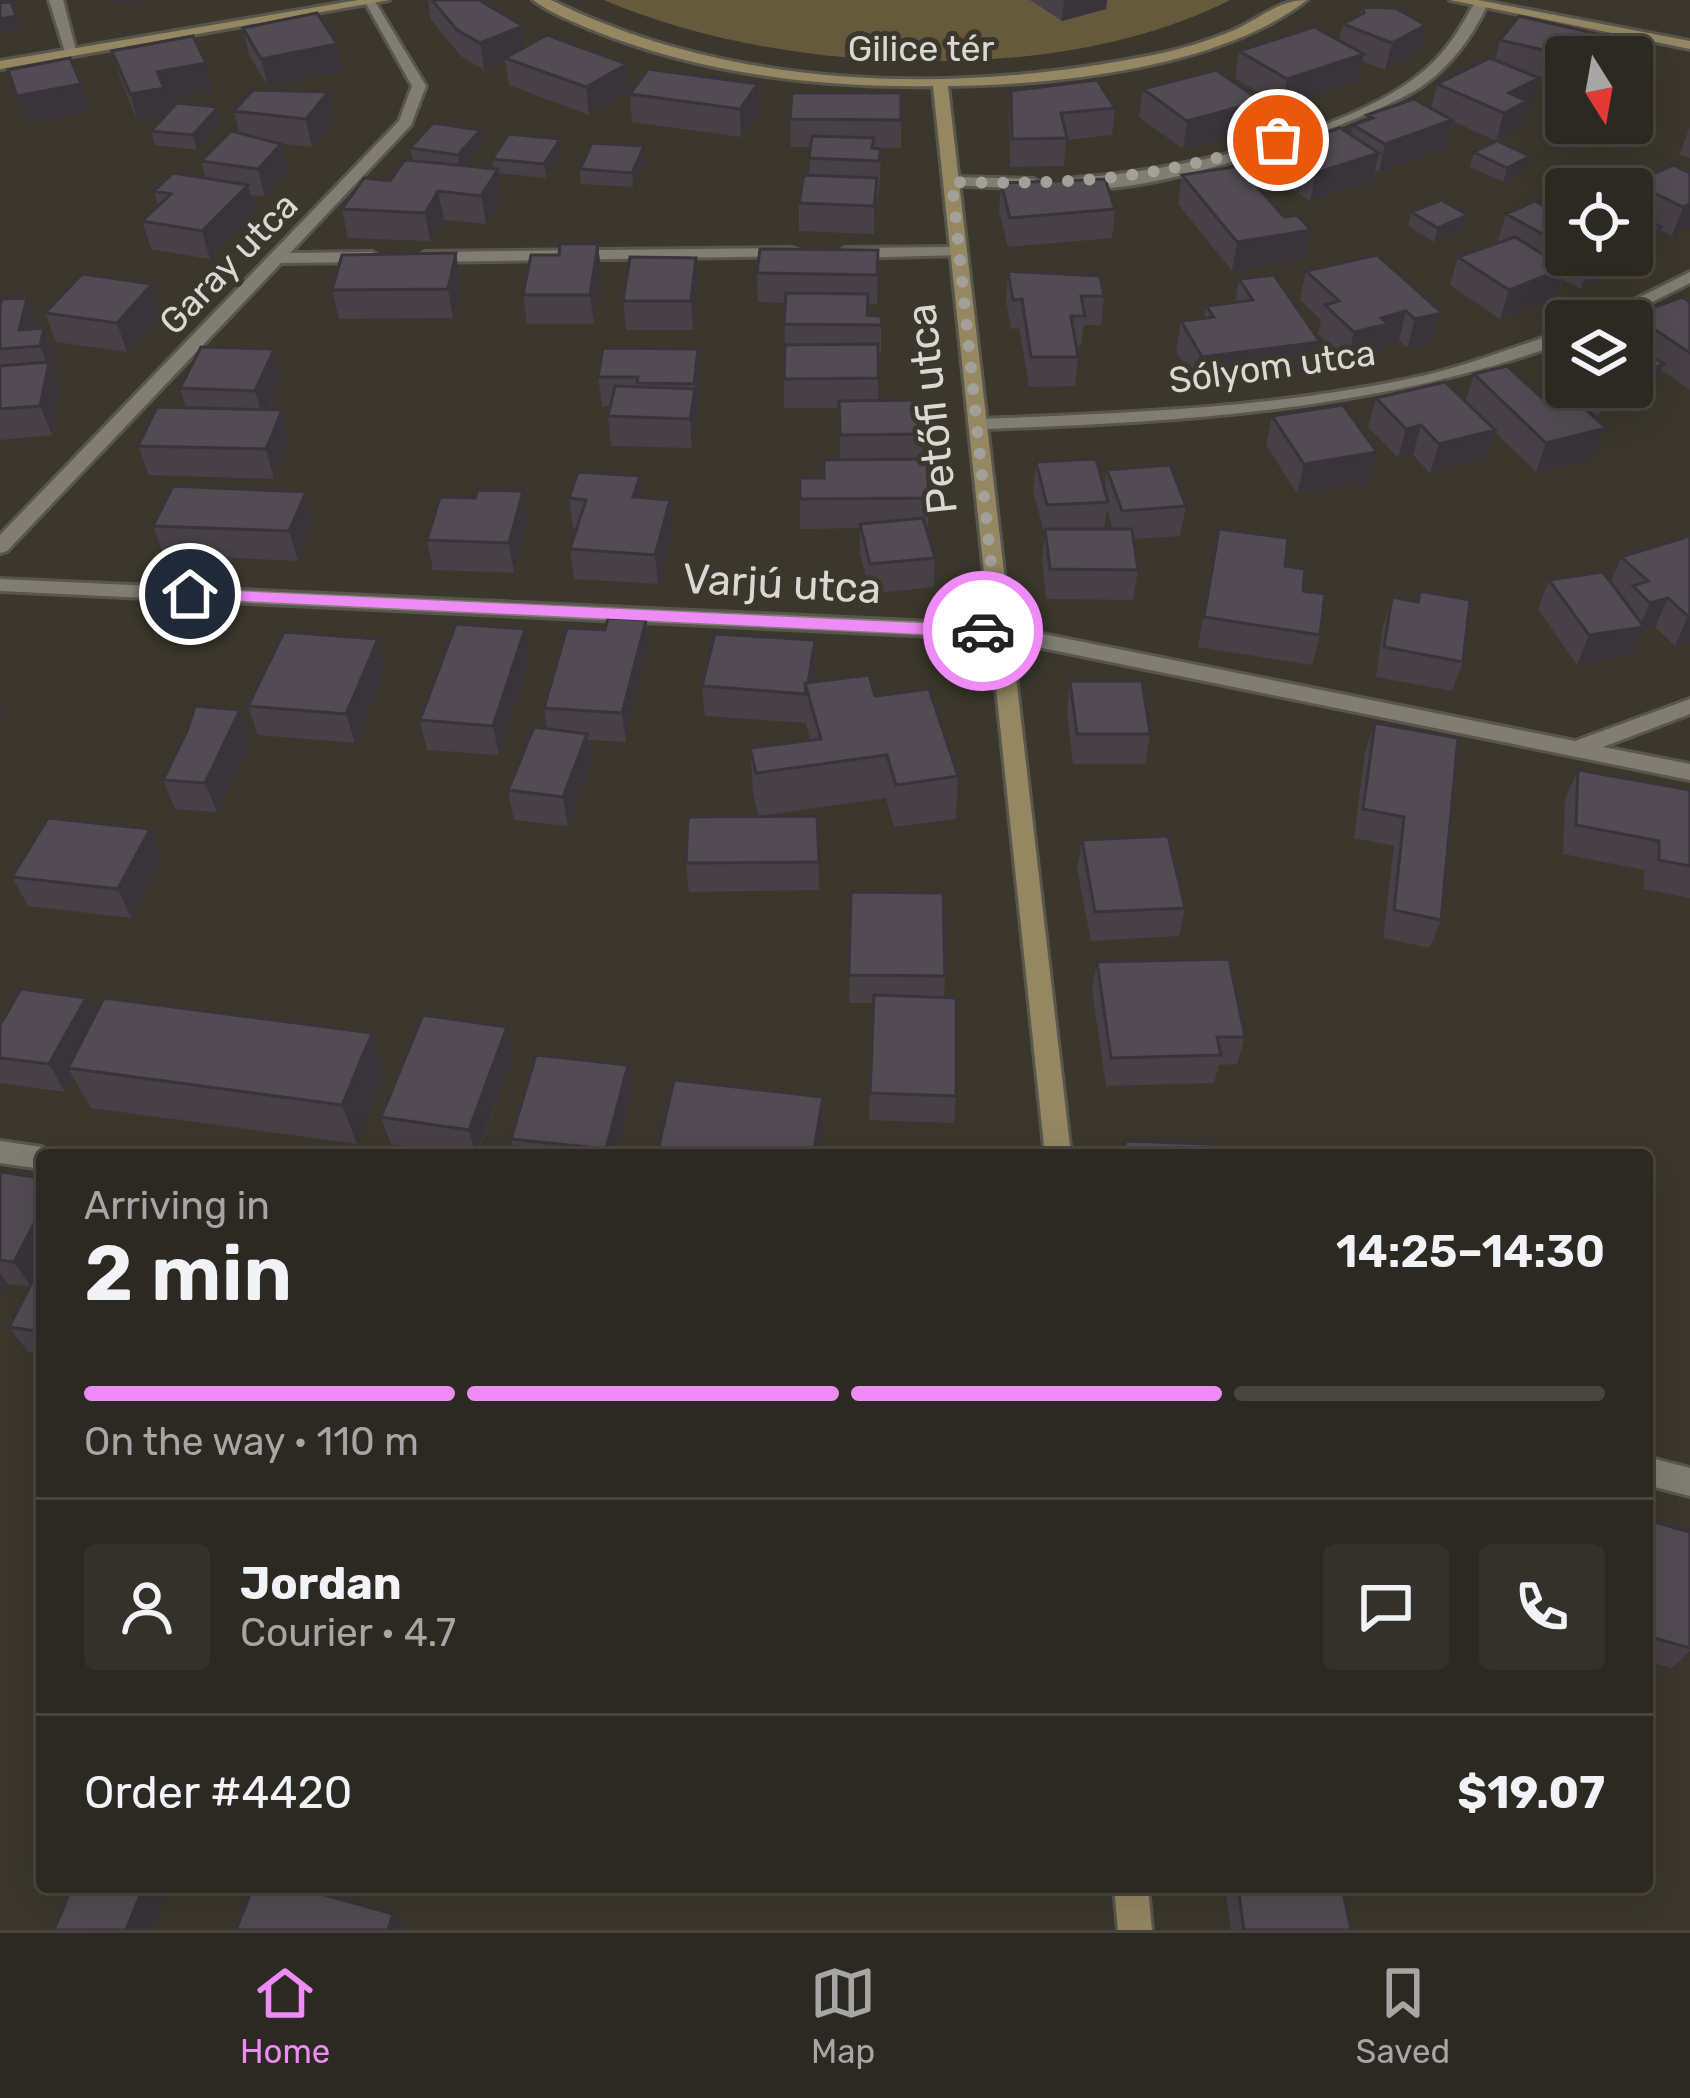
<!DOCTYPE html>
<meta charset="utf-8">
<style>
body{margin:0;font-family:Rubik,sans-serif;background:#34312a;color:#f1f3f6;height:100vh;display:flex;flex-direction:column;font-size:45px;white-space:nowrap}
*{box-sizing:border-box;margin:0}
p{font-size:39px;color:#a6a6a5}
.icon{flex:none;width:66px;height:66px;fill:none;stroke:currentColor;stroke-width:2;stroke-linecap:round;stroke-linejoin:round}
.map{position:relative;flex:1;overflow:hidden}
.side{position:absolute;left:36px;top:1149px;width:1617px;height:744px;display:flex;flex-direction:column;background:#2c2922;border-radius:12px;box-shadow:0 12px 48px #0002,0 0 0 3px #484540}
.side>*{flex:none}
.needle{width:78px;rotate:169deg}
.tools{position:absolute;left:1545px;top:36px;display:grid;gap:24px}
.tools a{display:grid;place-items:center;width:108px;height:108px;border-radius:12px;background:#2c2922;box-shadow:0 12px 48px #0002,0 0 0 3px #484540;font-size:60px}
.pin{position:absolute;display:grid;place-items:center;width:102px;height:102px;color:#fff;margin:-51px;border:6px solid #fff;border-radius:50%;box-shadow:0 3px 12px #0007}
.courier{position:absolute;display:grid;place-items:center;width:120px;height:120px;margin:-60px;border:9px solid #ef8bf7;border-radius:50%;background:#fff;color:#222;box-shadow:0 3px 15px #0007}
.headline em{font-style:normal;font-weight:600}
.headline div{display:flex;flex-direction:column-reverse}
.headline{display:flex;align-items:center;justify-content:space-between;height:204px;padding:0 48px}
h1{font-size:78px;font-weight:600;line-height:90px}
.bar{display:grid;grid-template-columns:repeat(4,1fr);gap:18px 12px;align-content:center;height:144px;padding:0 48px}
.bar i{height:15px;border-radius:9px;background:#484540}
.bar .selected{background:#ef8bf7}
.bar p{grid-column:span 4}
.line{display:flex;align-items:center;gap:30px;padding:0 48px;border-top:3px solid #484540}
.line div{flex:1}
.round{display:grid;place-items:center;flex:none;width:126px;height:126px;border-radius:12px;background:#34312a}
.tabs{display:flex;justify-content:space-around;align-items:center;height:168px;border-top:3px solid #484540;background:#2c2922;font-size:33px;color:#a6a6a5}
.tabs a{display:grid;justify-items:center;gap:6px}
.tabs .selected{color:#ef8bf7}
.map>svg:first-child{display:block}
.green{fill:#665a3d}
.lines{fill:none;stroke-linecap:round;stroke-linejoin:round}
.street-casing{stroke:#59564e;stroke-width:6}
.secondary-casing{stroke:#59564e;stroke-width:6}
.street{fill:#817d72;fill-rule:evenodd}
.secondary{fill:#948762;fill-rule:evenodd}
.wall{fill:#474047;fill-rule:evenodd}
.shaded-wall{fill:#39343a}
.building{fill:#524b53;stroke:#39343a;stroke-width:3}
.route{fill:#ef8bf7}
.done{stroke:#a2a098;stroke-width:12;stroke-dasharray:0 21.6}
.labels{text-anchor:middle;stroke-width:10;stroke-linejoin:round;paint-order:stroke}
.far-street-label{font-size:36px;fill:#dad8d2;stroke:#3b372d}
.street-label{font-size:42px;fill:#dad8d2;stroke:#3b372d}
</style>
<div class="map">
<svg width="1690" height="1930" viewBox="0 0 1690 1930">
<rect width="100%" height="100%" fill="#3b372d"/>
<path class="green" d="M604 0H1230C1058 88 778 75 604 0Z"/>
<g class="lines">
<g class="street-casing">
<path id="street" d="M49 0H63L77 55 65 52Z
M364 0H374L426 86 411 125 290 253 372 252 380 257 372 262 281 263 7 551 0 553V535L399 121 412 86Z
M1480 1 1487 5C1473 36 1452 64 1425 84 1377 120 1113 212 1066 183L1074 178C1172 172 1351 135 1426 69 1448 50 1461 27 1475 2Z
M952 177 1034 179 1042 184 1034 189 947 185V179Z
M958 247 966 252 964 255 845 258 837 253 845 248Z
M792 248 798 250V256L425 262 417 257 425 252Z
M1690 272V283L1614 321H1592Z
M1566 331V342C1377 411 1180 422 981 429L972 424 981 419C1130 413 1281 408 1426 375 1474 364 1519 344 1566 331Z
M0 579 998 625 1575 741 1690 699V714L1603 747 1690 764V780L998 639 0 591Z
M0 1141 42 1147 54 1155H42V1169L0 1163Z
M1647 1457 1690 1468V1496L1647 1485Z"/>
</g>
<g class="secondary-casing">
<path id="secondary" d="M358 0H389L0 69V61Z
M533 0H551C734 91 955 95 1153 55 1179 50 1207 41 1232 31 1258 20 1278 0 1307 0 1220 68 1055 85 948 86L1071 1155H1045L933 86C818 88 697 73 590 29 571 21 549 12 533 0Z
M1450 0H1478L1690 41V49Z
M1114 1887H1148L1152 1930H1118Z"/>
</g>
<use href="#street" class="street"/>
<use href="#secondary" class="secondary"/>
</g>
<path class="wall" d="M428 0H479L523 26 526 47 627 64 630 91 589 115 509 85 505 61 484 70 462 57 431 20Z
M1030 0H1107L1106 9 1062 21Z
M1362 7 1420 52 1385 70 1362 61 1358 81 1282 107 1235 78 1239 51 1339 40 1343 24 1360 15Z
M243 28 337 44 343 71 268 86 249 55Z
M1602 35 1595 57H1566V85L1537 78H1539L1530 106 1525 108 1519 129 1496 141 1452 121 1445 148 1379 172 1375 170 1372 181 1310 201 1273 176 1278 148 1351 135 1353 125 1365 121 1367 115 1431 108 1437 84 1495 60 1500 40Z
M112 51 214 90 168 99 171 110 218 107 222 121 197 150 155 145 151 131 164 117 138 122 120 78Z
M1143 89 1261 101 1256 129 1183 149 1139 117Z
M1011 91 1115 108 1112 135 1066 140 1064 166 1010 167 1009 119Z
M328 92 334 119 312 147 276 143 281 144 287 172 265 197 251 195 255 213 210 259 151 249 142 221 158 206 154 191 206 178 201 161 239 133 234 111Z
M901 93V148H874L881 149 880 177 874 234 799 231V203L809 175 811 147H791L790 119Z
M630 94 759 111 741 137 632 122Z
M1690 127V158L1679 155Z
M480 130 482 144 463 166 494 169 492 159 560 139 562 153 546 178 498 173 502 197 486 224 444 220 430 241 348 238 342 209 390 181 413 161 410 148Z
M1474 152 1526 170 1503 182 1470 167Z
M645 160 633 187 581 184 580 169Z
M1673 165 1690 227 1672 236 1660 230 1651 256 1581 289 1562 279 1556 297 1500 319 1450 285 1458 257 1497 243 1506 214 1547 208 1566 199V255H1632V189L1634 183Z
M1182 175 1284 217 1311 230 1305 259 1232 271 1178 204Z
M1001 183 1115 209 1112 238 1008 247 999 211Z
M1411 212 1464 230 1434 242 1408 226Z
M598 244 601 273 594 324H527L523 295 559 255Z
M878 250 877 304H868L867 315 881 316V354H878V400L923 434 922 459 929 498 928 527H926L935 558 934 587 870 594 860 553V528L800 529V478H824L840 460 839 408H784L785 303 758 302 757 273Z
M1008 271 1104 296 1101 325H1084L1081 345H1076L1078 357 1075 386 1029 387 1019 328 1011 329 1006 300Z
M1306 271 1442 313 1433 342 1407 348 1399 340 1382 345 1380 353 1347 361 1318 334 1321 320 1300 300Z
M1239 279 1320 342 1313 371 1197 386 1176 351 1181 321 1204 319 1206 306 1235 302Z
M461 282 453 318 339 319 332 290Z
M152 284 162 313 127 352 56 342 45 313Z
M698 286 693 330H626L623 301Z
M1690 302V390L1661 370 1652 393 1598 416 1547 380 1557 351 1566 348V387H1632L1631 321 1633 315Z
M0 307 38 327 37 329 44 328 55 357 53 370 61 391 52 435 0 440Z
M274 349 282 378 268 410H282L290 440 274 479 149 475 138 446 186 408 180 388Z
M1474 374 1594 458 1536 472 1494 431 1485 459 1430 473 1413 455 1398 458 1368 427 1376 398 1465 402Z
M598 377 701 378 697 418 692 448 611 446 608 416 610 406H602Z
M1272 416 1377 452 1370 482 1297 493 1266 445Z
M1036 462 1104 490 1107 470 1186 506 1180 536 1134 539 1138 570 1133 600 1046 599 1042 558 1045 535 1033 492ZM1107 509 1113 529H1104Z
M640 476 642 498 673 529 658 584 574 579 570 549 576 528H573L569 498Z
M475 498 528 521 514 573 433 570 427 540Z
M314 521 298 561 164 555 153 526Z
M1219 529 1303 591 1320 635 1312 665 1198 647Z
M1690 536V641L1675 646 1655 627 1643 631 1631 656 1577 665 1538 609 1549 580 1611 582 1621 557Z
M1420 591 1463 662 1452 691 1376 677 1383 627 1392 597 1416 602Z
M646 620 649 649 626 742 588 740 591 763 568 826 514 820 508 790 547 729 544 708 605 630Z
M530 658 499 755 427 750 420 720Z
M386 669 355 743 258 735 248 706Z
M815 670 813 682 875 696 958 776 956 819 894 827 886 798 758 816 753 791 750 748 810 740 806 723 705 716 702 686Z
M1070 681 1150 734 1145 764H1073L1067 711Z
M240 710 251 739 217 812 175 809 163 780Z
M1375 723 1441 920 1430 948 1383 938 1394 846 1354 838 1365 752Z
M1578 770 1690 790V898L1644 889V870L1563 854 1565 799Z
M817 816 819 890 689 892 686 863Z
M1082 840 1185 908 1179 936 1091 941 1077 869Z
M162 858 131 918 28 906 12 877Z
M851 892 945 976 944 997 956 1096 954 1123 869 1120 873 1003H849Z
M1097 962 1245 1037 1237 1064 1219 1065 1214 1083 1106 1086 1092 990Z
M96 1015 385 1073 357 1144 91 1108 73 1077 65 1092 0 1083V1025Z
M507 1027 514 1055 477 1155H464L391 1144 381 1117Z
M628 1065 632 1093 617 1155H516L511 1139Z
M0 1172 42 1178V1354L28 1352 9 1327 30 1287 8 1284 0 1300Z
M1647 1520 1690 1648V1651L1672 1668 1647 1661Z
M1225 1887H1342L1351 1930H1231Z"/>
<path class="shaded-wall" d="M116 0H146L118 5Z
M1064 0H1107L1106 9 1062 21Z
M16 16 21 30 0 33V19Z
M1426 25 1420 52 1385 70 1392 43Z
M523 26 527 53 505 58V61L484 70 480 43Z
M1602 35 1595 57H1586Z
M337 44 343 71 268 86 261 59Z
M1364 54 1358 81 1282 107 1287 79Z
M206 63 214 90 168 99 172 115 138 122 130 94 157 72Z
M627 64 630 91 589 115 586 87Z
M1539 78 1530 106 1525 108 1519 129 1496 141 1509 93Z
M81 84 90 111 27 124 17 96Z
M758 84 759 111 741 137 740 109Z
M328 92 334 119 312 147 306 119Z
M1261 101 1256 129 1183 149 1187 121Z
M218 107 222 121 197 150 193 135Z
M1452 120 1445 148 1379 172 1385 144Z
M480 130 482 144 460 169 458 155Z
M560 139 562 153 546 178 544 164Z
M281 144 287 172 265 197 258 169Z
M644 146 645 160 633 187 632 173Z
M1379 153 1372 181 1310 201 1316 173Z
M1530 156 1526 170 1503 182 1507 168Z
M498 169 502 197 486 224 481 196Z
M877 178V206L874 234V206Z
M248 185 255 213 210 259 202 231Z
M438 191 444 220 430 241 425 213Z
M1690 204V227L1672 236 1683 207Z
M1468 215 1464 230 1434 242 1438 228Z
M1661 227 1651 256 1581 289 1591 260 1602 255H1632V241Z
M1311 230 1305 259 1232 271 1237 242Z
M598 244 601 273 594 324 590 295Z
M456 253 461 282 453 318 448 289Z
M696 258 698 286 693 330 691 301Z
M1565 268 1556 297 1500 319 1509 290Z
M152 284 162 313 127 352 117 323Z
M27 298 38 327 33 346 19 330Z
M1406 311 1399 340 1382 345 1380 353 1347 361 1354 332 1381 318Z
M1442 313 1433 342 1407 348 1415 319Z
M44 328 55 357 53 370 61 391 52 435 40 406 48 366 40 346Z
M1320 342 1313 371 1197 386 1202 357Z
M274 349 282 378 263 420 255 391Z
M698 349 701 378 697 418 692 448 690 419 695 390Z
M1664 364 1652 393 1598 416 1609 387H1632V377Z
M282 410 290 440 274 479 266 449Z
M1421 425 1413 455 1398 458 1406 429Z
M1606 428 1594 458 1536 472 1546 443Z
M1495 430 1485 459 1430 473 1439 444Z
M1377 452 1370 482 1297 493 1304 464Z
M640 476 643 505 633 497Z
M523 491 528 521 514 573 509 543Z
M306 492 314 521 298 561 289 531Z
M670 500 673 529 658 584 655 555Z
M1668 598 1655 627 1643 631 1631 656 1577 665 1589 635 1639 628 1650 603Z
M1688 616H1690V641L1675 646Z
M646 620 649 649 626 742 622 713Z
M525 629 530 658 499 755 493 726Z
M378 639 386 669 355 743 346 714Z
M815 640V670L810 701 807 688Z
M0 694 8 710 0 722Z
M240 710 251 739 217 812 205 783Z
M587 734 591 763 568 826 563 797Z
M150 829 162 858 131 918 118 889Z
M86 998 101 1026 68 1068 73 1077 65 1092 49 1064Z
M507 1027 514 1055 476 1155 469 1130Z
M372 1033 385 1073 357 1144 342 1105Z
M628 1065 632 1093 617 1155H608L606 1149Z
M823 1097V1124L818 1155H813Z
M42 1208V1268L32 1288 14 1262Z
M0 1273 8 1284 0 1300Z
M143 1887H168L152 1930H126Z
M393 1914 408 1930H388Z"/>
<path class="building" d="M432 0H479L523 26 480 43 457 30Z
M11 2 16 16 0 19V3Z
M1362 7 1395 8 1426 25 1392 43 1343 24 1364 13Z
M317 13 337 44 261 59 243 28Z
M1519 16 1602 35 1586 57H1573L1500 40Z
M1314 27 1364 54 1287 79 1239 51Z
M547 35 627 64 586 87 505 58Z
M193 36 206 63 157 72 164 88 130 94 112 51Z
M70 58 81 84 17 96 8 70Z
M1490 58 1539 78 1509 93 1527 101 1504 113 1437 84Z
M648 69 758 84 740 109 630 94Z
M1216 70 1261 101 1187 121 1143 89Z
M1097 80 1115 108 1061 113 1067 138 1012 139 1011 91Z
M253 90 328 92 306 119 234 111Z
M792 93H901V120L790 119Z
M1414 99 1452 120 1385 144 1353 125 1373 118 1367 115Z
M177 103 218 107 193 135 151 131Z
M433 123 480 130 458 155 410 148Z
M1340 128 1379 153 1316 173 1278 148Z
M231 131 281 144 258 169 201 161Z
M509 134 560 139 544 164 492 159Z
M812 136 874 138 872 148 881 149 879 161 809 158Z
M1497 141 1530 156 1507 168 1474 152Z
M592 143 644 146 632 173 580 169Z
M405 160 498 169 481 196 438 191 425 213 342 209 364 178 390 181Z
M1673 165 1690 173V204L1683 207 1634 183Z
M1239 166 1284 217 1297 215 1311 230 1237 242 1182 175Z
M173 173 248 185 202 231 142 221 171 194 154 191Z
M804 175 877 178 874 206 799 203Z
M1105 179 1115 209 1010 218 1001 183Z
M1566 199V247L1506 214 1535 201 1547 208Z
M1441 200 1468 215 1438 228 1411 212Z
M1632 212 1661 227 1632 241Z
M1515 237 1565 268 1509 290 1458 257Z
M560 244H598L590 295H523L531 255H559Z
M760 249 878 250 877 275 757 273Z
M456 253 448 289 332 290 342 255Z
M1377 255 1442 313 1415 319 1406 311 1381 318 1388 324 1354 332 1325 305 1339 301 1306 271Z
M1581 255H1602L1591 260Z
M630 257 696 258 691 301H623Z
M1008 271 1100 276 1104 296H1081L1085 316H1071L1078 357H1031L1022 299 1013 300Z
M82 274 152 284 117 323 45 313Z
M1274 275 1320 342 1202 357 1181 321 1214 317 1206 306 1253 300 1239 279Z
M786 293 868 294 867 315 881 316 882 325 784 324Z
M1682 297 1690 302V353L1633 315Z
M27 298 19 330 44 328 40 346 0 349V307L2 299Z
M878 344V378L784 379 785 345Z
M1632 344 1664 364 1632 377Z
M201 347 274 349 255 391 180 388Z
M603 348 698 349 694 384 637 383 638 377H598Z
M1566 348V357L1557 351Z
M49 362 40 406 0 409V366Z
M1507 366 1553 408 1577 402 1606 428 1546 443 1474 374Z
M1445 382 1495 430 1439 444 1421 425 1406 429 1376 398Z
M615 386 695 389 690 419 608 416Z
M921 400 923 434 840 435 839 401Z
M1343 405 1377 452 1304 464 1272 416Z
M157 407 282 410 266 449 138 446Z
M927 459 929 498 800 499V478H824V460Z
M1096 459 1108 502 1047 505 1036 462Z
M1170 465 1186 506 1122 511 1107 470Z
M578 472 640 476 633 497 670 500 655 555 570 549 586 500 569 498Z
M173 486 306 492 289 531 153 526Z
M478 490 523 491 509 543 427 540 440 497 475 498Z
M923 518 935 558 870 564 860 524Z
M1045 529H1132L1138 570 1050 569Z
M1219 529 1288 538 1285 566 1305 569 1303 591 1325 594 1320 635 1204 617Z
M1690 536V616H1688L1668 598 1650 603 1633 586 1648 581 1621 557Z
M1603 572 1644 627 1589 635 1549 580Z
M1420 591 1470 600 1463 662 1384 647 1392 597 1418 602Z
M608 618 646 620 622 713 544 708 567 628 605 630Z
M456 624 525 629 493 726 420 720Z
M284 632 378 639 346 714 248 706Z
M715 634 815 640 808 683H805L806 694 702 686Z
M869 675 875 696 929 689 958 776 896 785 887 755 756 773 750 748 821 739 805 683Z
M1070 681H1142L1150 734H1077Z
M195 706 240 710 205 783 163 780 188 729Z
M1375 723 1458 738 1441 920 1394 910 1404 817 1363 809Z
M534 727 587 734 563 797 508 790Z
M1578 770 1690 790V866L1659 860V841L1576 825Z
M817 816 819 862 686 863 688 817Z
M48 818 150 829 118 889 12 877Z
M1168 836 1185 908 1095 912 1082 840Z
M851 892 943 893 945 976 849 975Z
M1229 959 1245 1037H1217L1221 1055 1111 1058 1097 962Z
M21 989 86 998 49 1064 0 1058V1025Z
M874 995 956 998V1096L870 1093Z
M104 998 372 1033 342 1105 68 1068Z
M423 1015 507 1027 469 1130 381 1117Z
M536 1055 628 1065 606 1149 511 1139Z
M674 1080 823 1097 813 1155 657 1154Z
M1125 1141 1211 1144 1213 1155H1126Z
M0 1172 42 1178V1208L14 1262 0 1260Z
M42 1263V1332L9 1327Z
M1647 1520 1690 1532V1648L1647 1636Z
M72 1887H143L126 1930H54Z
M253 1887H296L393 1914 388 1930H236Z
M1238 1887H1342L1351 1930H1244Z"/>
<path class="route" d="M190 589 983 626 991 631 983 637 184 598Z"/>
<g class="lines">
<path class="done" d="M983 631 998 632 952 182C1078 185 1157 179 1278 140"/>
</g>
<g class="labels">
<g class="far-street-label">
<text x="921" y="61">Gilice tér</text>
<text transform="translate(228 263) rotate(-46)" y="13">Garay utca</text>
<text transform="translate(1272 366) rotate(-8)" y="13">Sólyom utca</text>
</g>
<g class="street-label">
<text transform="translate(931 409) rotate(-96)" y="15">Petőfi utca</text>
<text transform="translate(782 583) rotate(3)" y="15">Varjú utca</text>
</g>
</g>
</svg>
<div class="tools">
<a><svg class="needle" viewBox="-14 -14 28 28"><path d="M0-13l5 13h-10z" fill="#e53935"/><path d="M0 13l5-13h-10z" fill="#a6a6a5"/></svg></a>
<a><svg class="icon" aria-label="locate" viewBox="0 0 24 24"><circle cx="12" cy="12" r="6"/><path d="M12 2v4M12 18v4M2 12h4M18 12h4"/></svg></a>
<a><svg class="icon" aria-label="layers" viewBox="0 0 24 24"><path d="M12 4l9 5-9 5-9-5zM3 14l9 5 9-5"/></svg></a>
</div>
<div class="pin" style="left:1278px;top:140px;background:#ea580c"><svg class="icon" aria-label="bag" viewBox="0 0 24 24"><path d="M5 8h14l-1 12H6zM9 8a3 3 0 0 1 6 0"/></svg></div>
<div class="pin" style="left:190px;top:594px;background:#1f2937"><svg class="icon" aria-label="home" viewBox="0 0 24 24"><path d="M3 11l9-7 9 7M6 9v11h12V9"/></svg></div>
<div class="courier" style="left:983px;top:631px"><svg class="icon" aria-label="car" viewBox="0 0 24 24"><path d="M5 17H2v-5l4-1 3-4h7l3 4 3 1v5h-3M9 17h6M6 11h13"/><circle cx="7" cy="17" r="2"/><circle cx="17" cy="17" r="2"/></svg></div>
<section class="side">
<div class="headline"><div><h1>2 min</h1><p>Arriving in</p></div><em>14:25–14:30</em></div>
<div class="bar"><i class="selected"></i><i class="selected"></i><i class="selected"></i><i></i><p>On the way · 110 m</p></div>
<div class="line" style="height:216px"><a class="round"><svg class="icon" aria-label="person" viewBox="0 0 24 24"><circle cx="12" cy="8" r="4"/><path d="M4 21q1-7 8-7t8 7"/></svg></a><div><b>Jordan</b><p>Courier · 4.7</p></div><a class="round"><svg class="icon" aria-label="chat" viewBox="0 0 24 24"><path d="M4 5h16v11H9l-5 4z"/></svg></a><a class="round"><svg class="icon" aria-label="phone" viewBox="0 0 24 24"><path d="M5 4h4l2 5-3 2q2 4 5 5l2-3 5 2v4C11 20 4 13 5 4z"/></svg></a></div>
<div class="line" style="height:156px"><div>Order #4420</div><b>$19.07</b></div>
</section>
</div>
<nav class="tabs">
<a class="selected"><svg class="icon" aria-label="home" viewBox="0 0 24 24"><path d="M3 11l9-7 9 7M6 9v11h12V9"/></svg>Home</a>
<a><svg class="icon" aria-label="map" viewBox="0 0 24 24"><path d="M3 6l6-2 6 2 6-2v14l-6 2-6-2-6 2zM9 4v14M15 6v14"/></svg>Map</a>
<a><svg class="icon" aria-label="saved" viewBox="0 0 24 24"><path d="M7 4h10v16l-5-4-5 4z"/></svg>Saved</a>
</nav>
